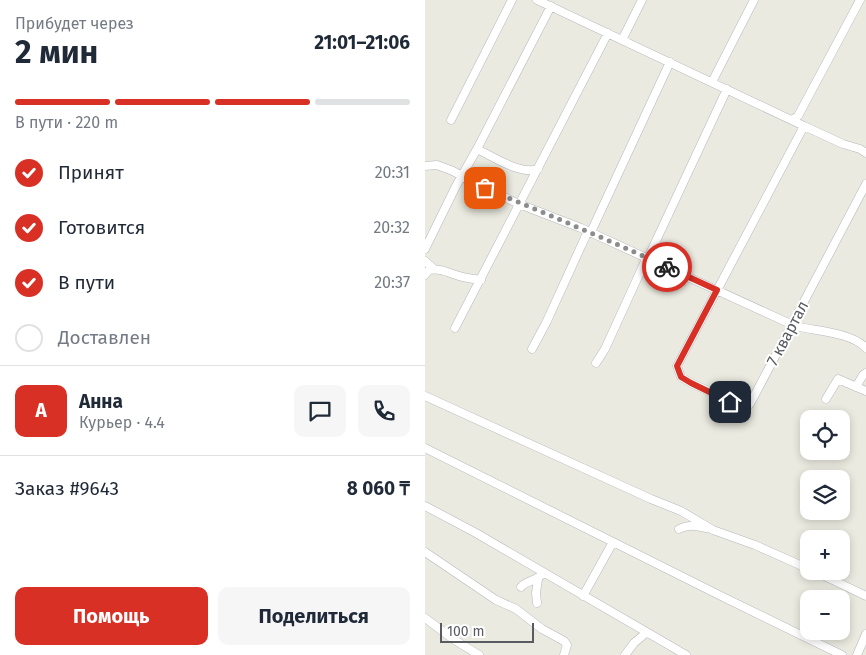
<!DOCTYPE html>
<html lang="ru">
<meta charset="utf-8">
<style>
body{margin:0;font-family:"Fira Sans",sans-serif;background:#f6f6f7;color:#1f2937;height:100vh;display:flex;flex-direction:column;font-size:19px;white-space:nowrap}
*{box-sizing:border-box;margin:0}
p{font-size:16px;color:#747a83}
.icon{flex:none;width:28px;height:28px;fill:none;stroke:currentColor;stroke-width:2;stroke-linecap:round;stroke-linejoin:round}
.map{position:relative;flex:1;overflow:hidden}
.drawer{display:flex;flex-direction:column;background:#fff;width:425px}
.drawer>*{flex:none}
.fabs{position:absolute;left:375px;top:410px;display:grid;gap:10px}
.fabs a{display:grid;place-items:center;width:50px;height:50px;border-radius:10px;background:#fff;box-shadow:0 2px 8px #0003;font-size:25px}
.scale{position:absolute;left:15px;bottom:12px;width:94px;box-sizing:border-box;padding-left:5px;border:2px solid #585b60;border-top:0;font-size:14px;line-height:18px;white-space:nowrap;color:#585b60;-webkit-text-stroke:4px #fff;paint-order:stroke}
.pin{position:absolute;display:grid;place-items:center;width:42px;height:42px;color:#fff;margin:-21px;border-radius:10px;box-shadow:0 2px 8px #0006}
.courier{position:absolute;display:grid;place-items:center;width:50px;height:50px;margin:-25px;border:4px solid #d93025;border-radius:50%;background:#fff;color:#222;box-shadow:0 1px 6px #0007}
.summary em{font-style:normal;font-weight:700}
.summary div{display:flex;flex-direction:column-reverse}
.summary{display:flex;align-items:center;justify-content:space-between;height:85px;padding:0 15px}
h1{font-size:32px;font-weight:700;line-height:38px}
.bar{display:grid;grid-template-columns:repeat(4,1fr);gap:8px 5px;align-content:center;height:60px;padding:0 15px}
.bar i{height:6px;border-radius:4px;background:#e0e1e3}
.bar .on{background:#d93025}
.bar p{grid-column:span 4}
.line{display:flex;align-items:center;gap:12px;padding:0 15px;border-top:1px solid #e0e1e3}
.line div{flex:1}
.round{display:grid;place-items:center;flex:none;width:52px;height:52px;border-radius:10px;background:#f6f6f7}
ol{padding:0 15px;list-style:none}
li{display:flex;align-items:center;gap:15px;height:55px}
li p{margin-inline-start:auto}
li .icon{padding:5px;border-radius:50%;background:#d93025;color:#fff;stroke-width:4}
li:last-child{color:#747a83}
li i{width:28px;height:28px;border:2px solid #e0e1e3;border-radius:50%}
.button{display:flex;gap:10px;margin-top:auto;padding:10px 15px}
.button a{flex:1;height:58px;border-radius:10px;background:#d93025;color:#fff;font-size:20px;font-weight:700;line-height:58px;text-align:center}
.button a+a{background:#f6f6f7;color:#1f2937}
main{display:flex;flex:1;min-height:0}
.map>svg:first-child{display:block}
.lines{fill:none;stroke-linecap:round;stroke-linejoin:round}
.minor-casing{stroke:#b5b7bc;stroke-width:9}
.minor{stroke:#fff;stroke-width:8}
.done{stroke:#8b8d8d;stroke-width:5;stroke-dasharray:0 9}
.route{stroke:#d93025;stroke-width:6}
.labels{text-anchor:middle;stroke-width:4;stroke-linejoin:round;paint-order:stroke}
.street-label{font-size:16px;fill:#585b60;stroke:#fff}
</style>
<main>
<section class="drawer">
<div class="summary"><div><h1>2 мин</h1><p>Прибудет через</p></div><em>21:01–21:06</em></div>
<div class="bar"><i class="on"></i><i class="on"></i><i class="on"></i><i></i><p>В пути · 220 m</p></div>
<ol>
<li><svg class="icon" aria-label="check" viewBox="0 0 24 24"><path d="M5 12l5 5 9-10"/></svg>Принят<p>20:31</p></li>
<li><svg class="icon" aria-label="check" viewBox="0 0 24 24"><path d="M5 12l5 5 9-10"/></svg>Готовится<p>20:32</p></li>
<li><svg class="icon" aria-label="check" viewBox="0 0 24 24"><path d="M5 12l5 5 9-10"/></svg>В пути<p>20:37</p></li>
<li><i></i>Доставлен</li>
</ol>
<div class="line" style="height:90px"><b class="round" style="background:#d93025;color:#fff">А</b><div><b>Анна</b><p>Курьер · 4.4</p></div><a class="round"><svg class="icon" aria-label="chat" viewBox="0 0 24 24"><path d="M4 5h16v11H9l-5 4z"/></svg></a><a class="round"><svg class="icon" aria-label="phone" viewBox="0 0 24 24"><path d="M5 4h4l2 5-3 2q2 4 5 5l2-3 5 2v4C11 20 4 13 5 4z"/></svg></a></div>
<div class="line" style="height:65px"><div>Заказ #9643</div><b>8 060 ₸</b></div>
<div class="button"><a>Помощь</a><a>Поделиться</a></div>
</section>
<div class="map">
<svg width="441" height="655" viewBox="0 0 441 655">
<rect width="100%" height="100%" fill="#ebeae0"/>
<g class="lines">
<g class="minor-casing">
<path id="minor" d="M112 0 379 126 252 366 256 377 266 383 318 407 325 404 441 184
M197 40 217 0
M287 82 329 0
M26 120 87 0
M367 120 373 116 435 0
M379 126 418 144 435 149 441 153
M52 149C69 157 95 175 113 169
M0 166 12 165 28 171 47 182 94 204 156 228 370 326C390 331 426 332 441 348
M166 232 245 62
M0 249 31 186 52 149 126 6
M223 258 302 89
M0 261 9 269
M0 275 4 270C14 268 22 272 31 275 39 278 48 279 56 280
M30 328 183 33
M107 349 121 323 163 231
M171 363 180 349 222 257
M431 387 438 375 441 373
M0 396 226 499 256 511 288 530 330 545 384 569
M401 399 413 379 441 391
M0 448 298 597 417 655
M0 506 51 533 261 655
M254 529C264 524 271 526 281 528
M0 552 71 600 91 609 117 629 139 641 142 645 139 655
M389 571 441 596
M96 587C101 581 111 581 119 573
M158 596 188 542
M112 603 111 593 113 579
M0 618 28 639 54 655
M200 655 209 643 221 633
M432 655 441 634"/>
</g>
<use href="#minor" class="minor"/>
</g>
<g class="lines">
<path class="done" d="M60 188C121 214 182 239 242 267"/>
<path class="route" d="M242 267 292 290 252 366 256 377 266 383 305 402"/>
</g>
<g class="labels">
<g class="street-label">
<text transform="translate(362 333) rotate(-62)" y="6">7 квартал</text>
</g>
</g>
</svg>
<div class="fabs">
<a><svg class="icon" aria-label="locate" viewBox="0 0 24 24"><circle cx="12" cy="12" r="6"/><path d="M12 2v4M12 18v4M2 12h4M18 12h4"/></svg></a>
<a><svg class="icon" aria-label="layers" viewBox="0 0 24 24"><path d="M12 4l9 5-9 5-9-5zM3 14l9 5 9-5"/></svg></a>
<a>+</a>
<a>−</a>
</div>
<div class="scale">100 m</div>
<div class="pin" style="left:60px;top:188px;background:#ea580c"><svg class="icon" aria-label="bag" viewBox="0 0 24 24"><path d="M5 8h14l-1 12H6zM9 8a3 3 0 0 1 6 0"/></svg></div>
<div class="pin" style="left:305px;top:402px;background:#1f2937"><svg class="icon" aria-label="home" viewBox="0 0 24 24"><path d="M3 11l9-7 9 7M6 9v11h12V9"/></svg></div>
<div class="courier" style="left:242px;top:267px"><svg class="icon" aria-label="bike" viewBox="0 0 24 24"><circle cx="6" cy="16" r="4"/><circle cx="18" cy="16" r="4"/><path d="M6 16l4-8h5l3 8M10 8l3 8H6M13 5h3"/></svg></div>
</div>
</main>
